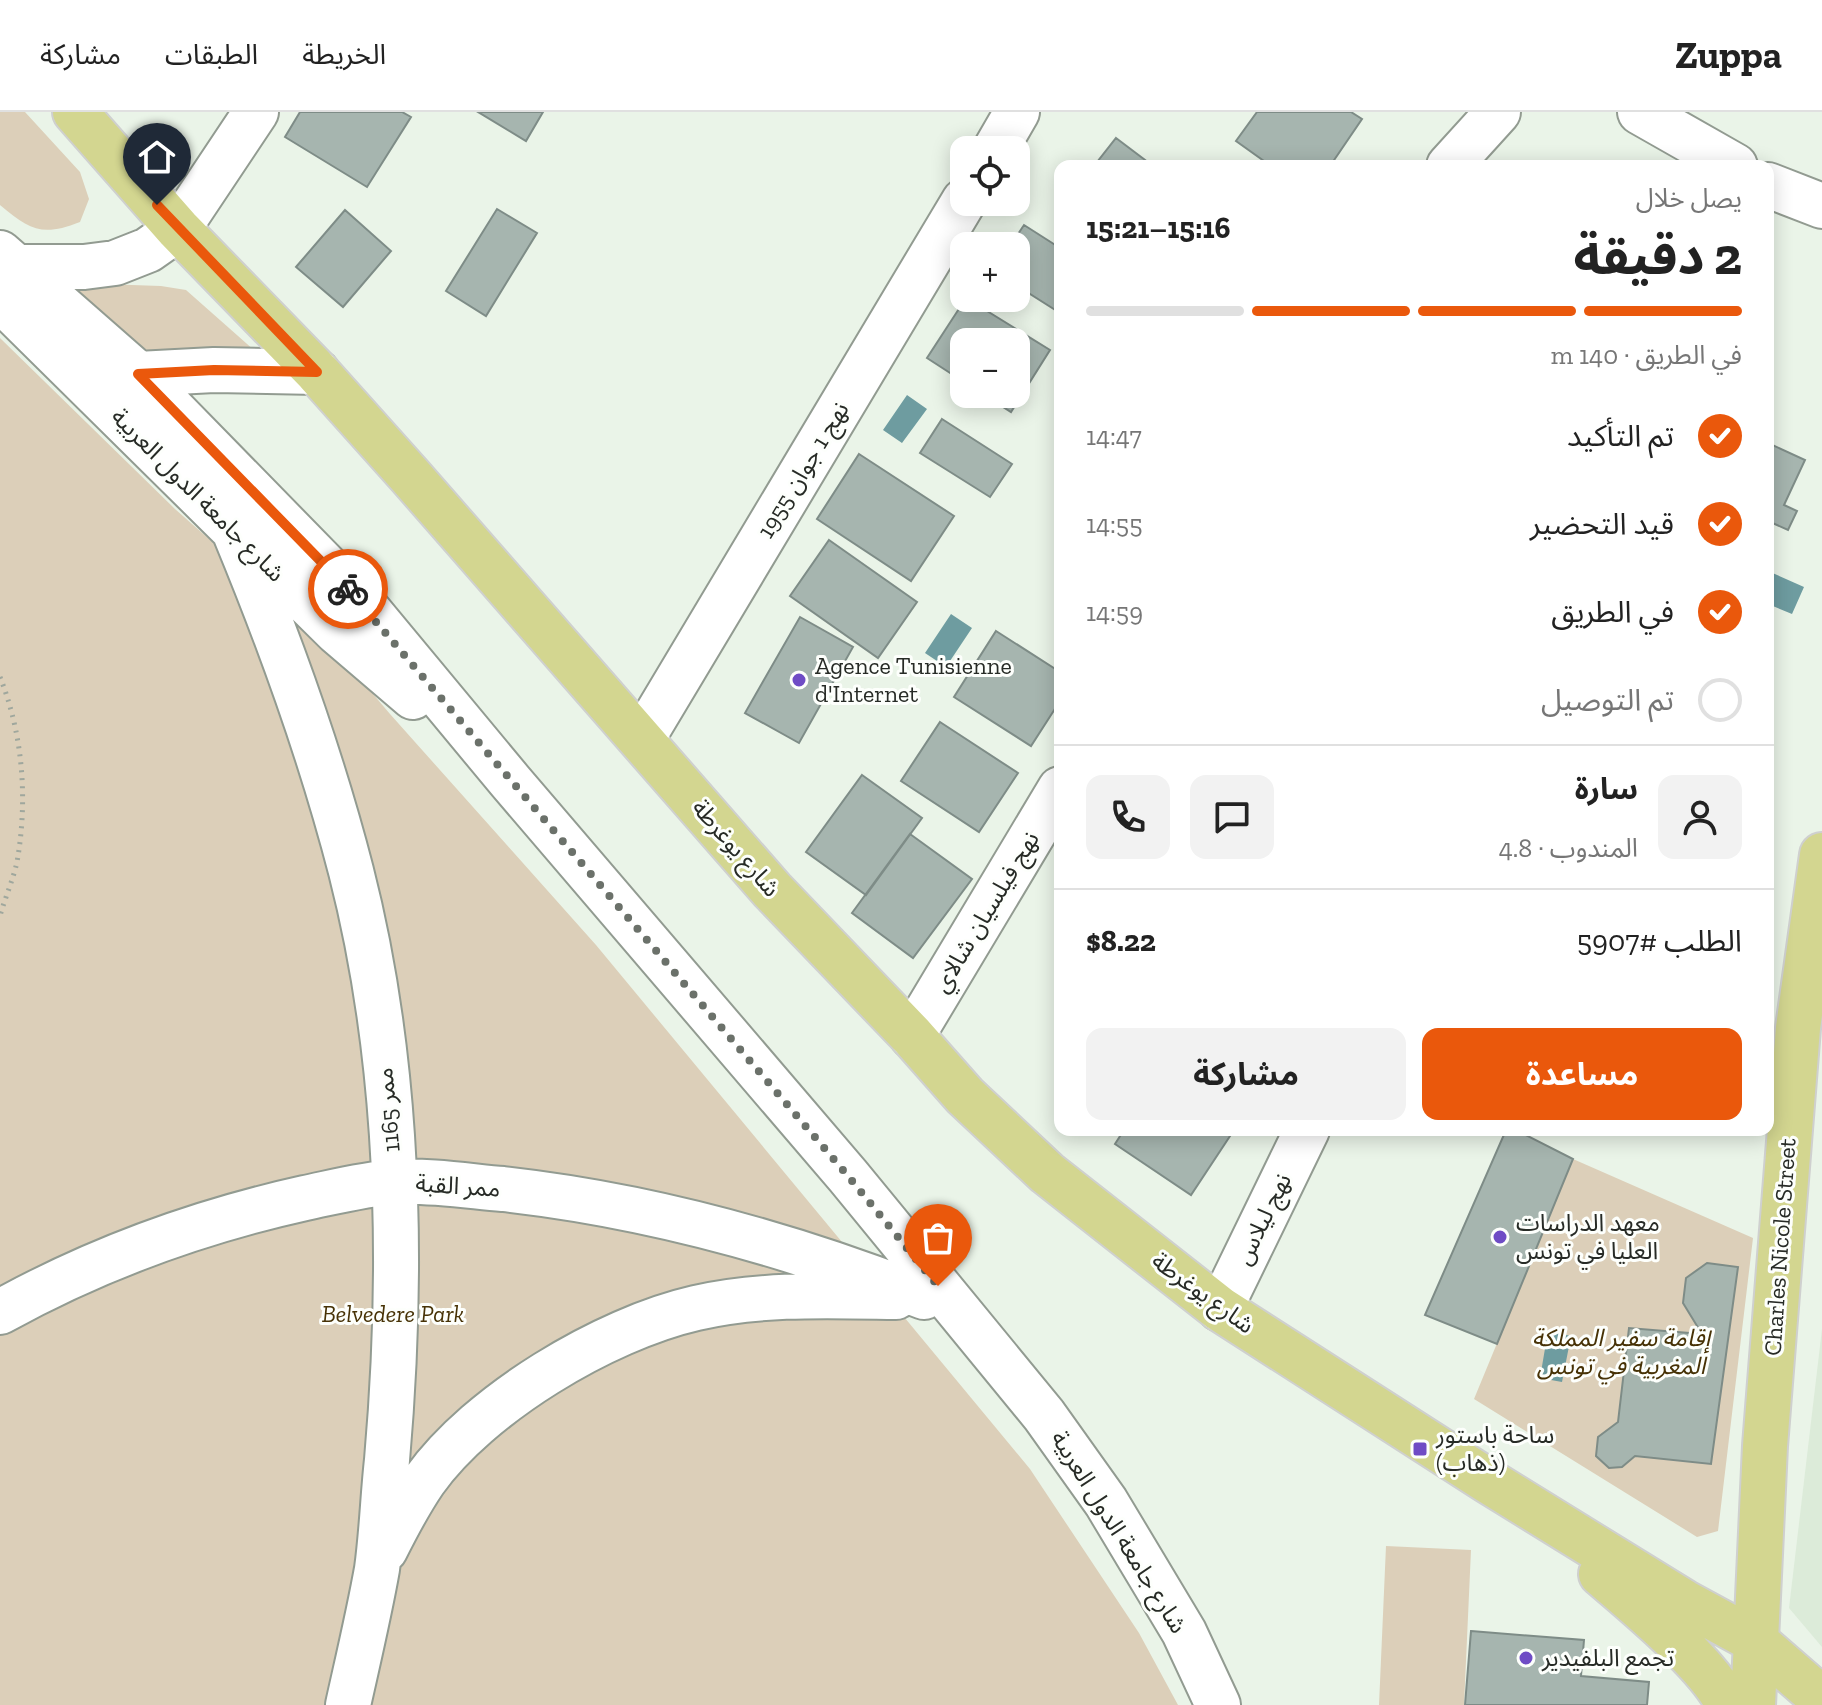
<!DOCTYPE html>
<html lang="ar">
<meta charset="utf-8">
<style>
body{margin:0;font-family:"Zilla Slab","Noto Sans Arabic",serif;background:#f2f2f2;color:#222;direction:rtl;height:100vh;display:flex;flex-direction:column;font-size:30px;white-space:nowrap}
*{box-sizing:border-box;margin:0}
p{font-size:26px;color:#767676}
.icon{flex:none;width:44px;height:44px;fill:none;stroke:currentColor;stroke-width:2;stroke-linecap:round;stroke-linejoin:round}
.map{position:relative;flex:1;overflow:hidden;direction:ltr}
.drawer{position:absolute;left:1054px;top:48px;width:720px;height:976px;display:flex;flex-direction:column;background:#fff;border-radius:16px;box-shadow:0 4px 20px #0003;direction:rtl}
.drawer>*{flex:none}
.fabs{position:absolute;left:950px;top:24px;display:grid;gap:16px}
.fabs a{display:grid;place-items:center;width:80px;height:80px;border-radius:16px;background:#fff;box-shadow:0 4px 20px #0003;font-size:40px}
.pin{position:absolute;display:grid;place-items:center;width:68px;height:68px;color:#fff;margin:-82px -34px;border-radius:50% 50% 50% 0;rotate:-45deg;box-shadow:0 0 8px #0007}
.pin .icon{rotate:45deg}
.courier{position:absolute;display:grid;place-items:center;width:80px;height:80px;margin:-40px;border:6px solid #ea580c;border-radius:50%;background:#fff;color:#222;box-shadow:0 2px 10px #0007}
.summary em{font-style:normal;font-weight:700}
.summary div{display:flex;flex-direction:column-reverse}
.summary{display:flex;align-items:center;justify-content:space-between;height:136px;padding:0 32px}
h1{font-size:52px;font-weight:700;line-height:60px}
.bar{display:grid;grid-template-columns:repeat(4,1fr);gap:12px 8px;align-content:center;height:96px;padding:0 32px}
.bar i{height:10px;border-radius:6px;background:#e0e0e0}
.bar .selected{background:#ea580c}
.bar p{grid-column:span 4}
.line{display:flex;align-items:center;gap:20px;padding:0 32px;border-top:2px solid #e0e0e0}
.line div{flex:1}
.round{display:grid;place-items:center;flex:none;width:84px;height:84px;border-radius:16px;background:#f2f2f2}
ol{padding:0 32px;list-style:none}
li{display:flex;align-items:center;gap:24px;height:88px}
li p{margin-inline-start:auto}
li .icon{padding:8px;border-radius:50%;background:#ea580c;color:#fff;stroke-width:4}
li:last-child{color:#767676}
li i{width:44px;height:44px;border:4px solid #e0e0e0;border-radius:50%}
.button{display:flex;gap:16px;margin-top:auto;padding:16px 32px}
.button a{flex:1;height:92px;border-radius:16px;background:#ea580c;color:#fff;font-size:32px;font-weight:700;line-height:92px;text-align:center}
.button a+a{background:#f2f2f2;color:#222}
header{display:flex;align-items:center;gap:48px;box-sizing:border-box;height:112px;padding:0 40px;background:#fff;border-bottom:2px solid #e0e0e0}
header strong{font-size:38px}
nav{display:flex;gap:44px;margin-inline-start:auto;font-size:28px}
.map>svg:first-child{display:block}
.built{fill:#dcebd9}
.green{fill:#dccfb9}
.water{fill:#6e9ca0}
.building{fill:#a6b5af;stroke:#7e8c87;stroke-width:2}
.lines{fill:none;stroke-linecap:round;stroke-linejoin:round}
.minor-casing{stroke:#929b91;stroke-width:48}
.major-casing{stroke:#cfd0cf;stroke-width:48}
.path{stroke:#9fa79d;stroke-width:5;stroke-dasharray:2 6;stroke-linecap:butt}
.minor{stroke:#fff;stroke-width:44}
.major{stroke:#d3d690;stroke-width:44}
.done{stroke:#6b716a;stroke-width:8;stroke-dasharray:0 14.4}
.route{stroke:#ea580c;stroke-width:10}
.poi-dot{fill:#6f4cc5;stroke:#fdfffc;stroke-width:3}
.labels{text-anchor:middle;stroke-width:6;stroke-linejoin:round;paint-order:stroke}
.street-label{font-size:24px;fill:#272b26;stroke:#fdfffc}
.poi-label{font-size:24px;fill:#272b26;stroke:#fdfffc;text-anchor:start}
.park-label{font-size:24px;font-style:italic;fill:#473206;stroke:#fdfffc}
</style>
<header>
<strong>Zuppa</strong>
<nav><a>الخريطة</a><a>الطبقات</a><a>مشاركة</a></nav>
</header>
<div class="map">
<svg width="1822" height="1593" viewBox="0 0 1822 1593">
<rect width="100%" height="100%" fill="#eaf4e8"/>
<path class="built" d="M1822 1217V1535L1789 1496Z"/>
<path class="green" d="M0 0H25L80 60 89 87 80 110C42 125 30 118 0 93Z
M102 172 161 174 186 178 255 239 218 235 135 240 67 176Z
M0 226 175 397 339 542 390 602 596 833 1030 1357 1139 1521 1178 1593H0Z
M1573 1047 1753 1126 1718 1419 1697 1425 1474 1287Z
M1386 1434 1471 1438 1464 1593H1379Z"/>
<path class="water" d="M907 283 927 297 902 331 883 318Z
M1768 459 1804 475 1792 502 1768 492Z
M951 502 972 516 946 555 925 541Z
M1548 1219 1571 1224 1562 1270 1540 1266Z"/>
<path class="building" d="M300 0H402L411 5 367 75 285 25Z
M478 0H543L526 29Z
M1257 0H1351L1362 7 1330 54H1271L1236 29Z
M1116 26 1153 54H1094Z
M497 97 537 121 486 204 446 179Z
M345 98 391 139 343 195 296 155Z
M1024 113 1060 136V201L1016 173V134H1010Z
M966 186 1050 238 1011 300 983 282H1016V230H964V270L927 246Z
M942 307 1012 352 990 385 920 341Z
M1768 331 1805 348 1784 393 1797 399 1788 418 1768 409Z
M859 342 954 404 911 469 817 407Z
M829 428 917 490 878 546 790 484Z
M800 505 853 535 799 631 745 601Z
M996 519 1060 560V589L1031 634 954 585Z
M940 610 1018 661 979 720 901 669Z
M862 663 922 706 866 783 806 740Z
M910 722 972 767 913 846 852 801Z
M1124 1018H1234L1191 1083 1115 1032Z
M1506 1018H1516L1573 1047 1497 1232 1425 1203Z
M1707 1151 1738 1155 1711 1352 1635 1344 1622 1355 1609 1356 1596 1344 1598 1325 1618 1310 1629 1216 1702 1222 1683 1191 1686 1166Z
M1471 1519 1584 1528 1581 1564 1649 1570 1647 1593H1465Z"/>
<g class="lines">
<g class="minor-casing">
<path id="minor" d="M1640 0 1735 54
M995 38 1017 0
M1449 54 1498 0
M1768 73 1822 94
M0 141 138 262 364 493 510 669 848 1064 1044 1303 1106 1390 1184 1520 1218 1593
M2 155H84L115 151 148 138 178 117 256 0
M0 187 337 520 413 585
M118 260 138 262 214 258 317 260
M235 421C281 532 321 643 351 759 400 950 404 1153 387 1348 383 1384 382 1421 377 1457 369 1502 358 1548 348 1593
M642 627 964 89
M912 924 1060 677
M1220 1197 1307 1018
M0 1200C96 1147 197 1110 305 1086 334 1080 365 1072 394 1070 430 1068 468 1074 503 1077 647 1093 789 1132 924 1185
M385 1438C397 1414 409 1391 424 1369 479 1292 604 1217 696 1196 761 1181 830 1184 896 1185"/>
</g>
<g class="major-casing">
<path id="major" d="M75 0 178 117 317 260 411 365 772 778 912 924 965 984 1047 1061 1220 1197 1488 1369 1684 1490 1754 1528 1822 1587
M1601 1462C1635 1491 1711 1554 1728 1593
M1753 1593 1765 1334 1798 916 1822 743"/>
</g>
<path class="path" d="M0 565C23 623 28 688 17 750 13 768 5 786 0 804"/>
<use href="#minor" class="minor"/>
<use href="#major" class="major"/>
</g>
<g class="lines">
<path class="done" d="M348 477 848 1064 938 1174"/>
<path class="route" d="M157 93 317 260 214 258 138 262 348 477"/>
</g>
<g class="poi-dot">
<circle cx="799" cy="568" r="8"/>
<circle cx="1500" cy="1125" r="8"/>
<rect x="1412" y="1329" width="16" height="16" rx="4"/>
<circle cx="1526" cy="1546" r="8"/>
</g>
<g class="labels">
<g class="street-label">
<text transform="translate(803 358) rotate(-59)" y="8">نهج 1 جوان 1955</text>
<text transform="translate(198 383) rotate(45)" y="8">شارع جامعة الدول العربية</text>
<text transform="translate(736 736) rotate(49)" y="8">شارع يوغرطة</text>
<text transform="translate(986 800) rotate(-59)" y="8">نهج فيلسيان شالاي</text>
<text transform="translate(388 998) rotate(-95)" y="8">ممر 1165</text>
<text transform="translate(458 1074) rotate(4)" y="8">ممر القبة</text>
<text transform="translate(1263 1107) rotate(-64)" y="8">نهج ليلاس</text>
<text transform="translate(1780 1135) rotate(-86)" y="8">Charles Nicole Street</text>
<text transform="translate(1203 1181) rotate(36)" y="8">شارع يوغرطة</text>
<text transform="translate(1119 1420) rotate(58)" y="8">شارع جامعة الدول العربية</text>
</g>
<g class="poi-label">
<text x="815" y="562">Agence Tunisienne<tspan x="815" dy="28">d'Internet</tspan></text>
<text x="1516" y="1119">معهد الدراسات<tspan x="1516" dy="28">العليا في تونس</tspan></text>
<text x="1436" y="1331">ساحة باستور<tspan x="1436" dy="28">(ذهاب)</tspan></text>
<text x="1542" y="1554">تجمع البلفيدير</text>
</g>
<g class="park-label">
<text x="393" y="1210">Belvedere Park</text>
<text x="1621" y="1234">إقامة سفير المملكة<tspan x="1621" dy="28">المغربية في تونس</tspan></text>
</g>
</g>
</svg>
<div class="fabs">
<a><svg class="icon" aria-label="locate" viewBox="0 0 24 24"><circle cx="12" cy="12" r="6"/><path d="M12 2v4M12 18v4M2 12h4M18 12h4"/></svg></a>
<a>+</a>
<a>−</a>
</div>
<div class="pin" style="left:938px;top:1174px;background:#ea580c"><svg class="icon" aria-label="bag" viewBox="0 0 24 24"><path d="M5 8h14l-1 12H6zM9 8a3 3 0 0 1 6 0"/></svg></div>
<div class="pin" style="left:157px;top:93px;background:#1f2937"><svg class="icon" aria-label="home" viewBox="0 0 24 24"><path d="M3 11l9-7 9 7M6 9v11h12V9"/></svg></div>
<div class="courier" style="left:348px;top:477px"><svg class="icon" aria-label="bike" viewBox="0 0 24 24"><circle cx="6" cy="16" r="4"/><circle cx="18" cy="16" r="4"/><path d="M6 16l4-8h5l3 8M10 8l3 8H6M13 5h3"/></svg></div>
<section class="drawer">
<div class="summary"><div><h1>2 دقيقة</h1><p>يصل خلال</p></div><em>15:16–15:21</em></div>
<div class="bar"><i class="selected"></i><i class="selected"></i><i class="selected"></i><i></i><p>في الطريق · 140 m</p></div>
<ol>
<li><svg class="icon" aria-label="check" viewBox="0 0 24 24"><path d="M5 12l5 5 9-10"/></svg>تم التأكيد<p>14:47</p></li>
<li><svg class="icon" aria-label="check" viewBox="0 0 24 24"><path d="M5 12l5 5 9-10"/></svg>قيد التحضير<p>14:55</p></li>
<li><svg class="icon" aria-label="check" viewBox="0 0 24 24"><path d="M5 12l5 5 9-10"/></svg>في الطريق<p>14:59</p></li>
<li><i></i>تم التوصيل</li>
</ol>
<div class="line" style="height:144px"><a class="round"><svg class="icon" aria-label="person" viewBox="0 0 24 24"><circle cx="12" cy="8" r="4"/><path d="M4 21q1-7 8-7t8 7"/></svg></a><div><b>سارة</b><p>المندوب · 4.8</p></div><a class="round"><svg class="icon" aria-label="chat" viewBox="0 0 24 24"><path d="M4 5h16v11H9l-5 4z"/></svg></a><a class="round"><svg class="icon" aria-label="phone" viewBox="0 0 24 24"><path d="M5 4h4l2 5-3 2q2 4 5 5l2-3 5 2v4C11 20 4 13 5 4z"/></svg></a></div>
<div class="line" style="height:104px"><div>الطلب #5907</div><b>$8.22</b></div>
<div class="button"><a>مساعدة</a><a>مشاركة</a></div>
</section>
</div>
